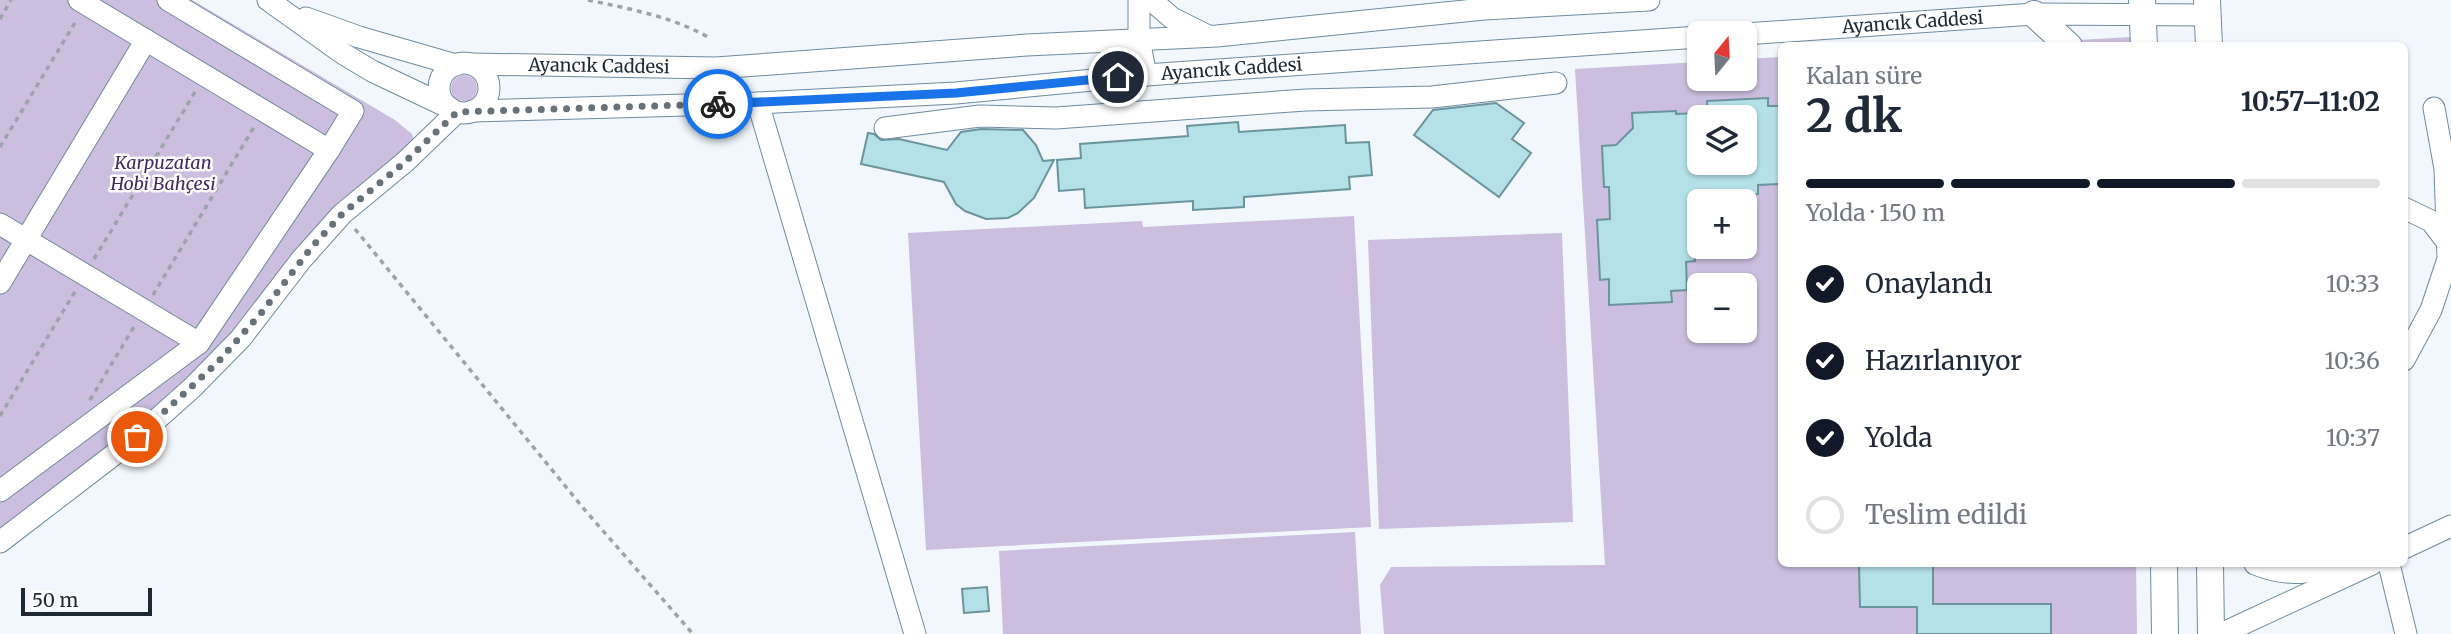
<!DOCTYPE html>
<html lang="tr">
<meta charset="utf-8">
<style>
body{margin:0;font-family:Merriweather,serif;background:#f2f2f3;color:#1f2937;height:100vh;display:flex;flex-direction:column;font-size:26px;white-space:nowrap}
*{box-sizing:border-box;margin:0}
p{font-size:23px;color:#747a83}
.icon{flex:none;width:38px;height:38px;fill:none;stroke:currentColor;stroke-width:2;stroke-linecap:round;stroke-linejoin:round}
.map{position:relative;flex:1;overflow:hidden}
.details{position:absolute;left:1778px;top:42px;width:630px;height:525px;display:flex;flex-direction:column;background:#fff;border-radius:10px;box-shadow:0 2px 5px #0004}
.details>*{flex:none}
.needle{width:46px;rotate:18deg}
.fabs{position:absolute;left:1687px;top:21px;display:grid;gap:14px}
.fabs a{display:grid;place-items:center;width:70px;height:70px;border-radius:10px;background:#fff;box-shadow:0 2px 5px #0004;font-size:35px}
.scale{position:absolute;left:21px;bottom:18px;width:131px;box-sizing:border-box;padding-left:7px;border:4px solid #1e2a33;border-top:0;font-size:19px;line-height:24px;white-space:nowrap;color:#1e2a33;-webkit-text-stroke:5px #fff;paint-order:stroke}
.pin{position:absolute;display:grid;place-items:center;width:60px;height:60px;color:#fff;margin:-30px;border:4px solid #fff;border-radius:50%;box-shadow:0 2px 7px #0007}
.courier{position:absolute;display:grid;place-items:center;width:70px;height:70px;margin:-35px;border:5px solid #1a73e8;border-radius:50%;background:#fff;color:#222;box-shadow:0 2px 9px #0007}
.head em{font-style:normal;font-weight:700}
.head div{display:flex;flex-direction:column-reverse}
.head{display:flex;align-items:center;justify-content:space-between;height:119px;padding:0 28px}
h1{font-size:46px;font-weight:700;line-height:52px}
.bar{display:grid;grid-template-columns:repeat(4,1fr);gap:10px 7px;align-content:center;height:84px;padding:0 28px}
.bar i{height:9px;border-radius:5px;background:#e0e1e3}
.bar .selected{background:#111827}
.bar p{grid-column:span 4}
ol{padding:0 28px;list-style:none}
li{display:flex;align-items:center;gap:21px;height:77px}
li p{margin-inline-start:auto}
li .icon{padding:7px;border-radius:50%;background:#111827;color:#fff;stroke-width:4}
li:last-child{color:#747a83}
li i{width:38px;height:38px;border:4px solid #e0e1e3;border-radius:50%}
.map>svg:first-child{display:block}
.green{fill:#cbbede;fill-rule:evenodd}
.building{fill:#b4e0e8;stroke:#6b949c;stroke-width:2}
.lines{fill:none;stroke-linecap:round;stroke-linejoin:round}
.minor-casing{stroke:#6f8ba1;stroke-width:23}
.major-casing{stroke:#6f8ba1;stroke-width:28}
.path{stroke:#9ba4aa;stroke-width:3.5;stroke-dasharray:5 5;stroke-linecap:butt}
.minor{stroke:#fff;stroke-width:21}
.major{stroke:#fff;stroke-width:26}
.done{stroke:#687279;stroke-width:7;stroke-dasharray:0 12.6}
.route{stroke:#1a73e8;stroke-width:9}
.labels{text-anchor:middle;stroke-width:5;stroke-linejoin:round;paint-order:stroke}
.street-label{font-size:18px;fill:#1e2a33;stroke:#fff}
.park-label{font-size:18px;font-style:italic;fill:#442860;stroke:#fff}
</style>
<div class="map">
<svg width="2451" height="634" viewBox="0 0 2451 634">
<rect width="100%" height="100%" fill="#f1f7fc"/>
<path class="green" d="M0 0H192L395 120 412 134 416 146 354 197 229 363 0 537Z
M2130 37V45L1978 46Z
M1781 57 1782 564H2136L2137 634H1384L1380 585 1391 567 1605 565 1575 69 1699 62V79H1745V59ZM1699 117H1745V163H1699ZM1699 201H1745V247H1699ZM1699 285H1745V331H1699Z
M451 88a13 13 0 1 1 26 0a13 13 0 1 1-26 0Z
M1354 216 1371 527 926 550 908 233 1142 221 1143 227Z
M1562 233 1573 522 1379 529 1368 240Z
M1355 532 1361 634H1003L999 551Z"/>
<path class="building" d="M1768 98V106H1782V184L1758 185V194L1692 197 1695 261 1686 262 1687 290 1671 291 1672 302 1609 305V279L1600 280 1597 220 1610 219 1609 187H1604L1602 146 1616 145 1633 128 1632 113 1676 111V114L1699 113V163H1745V117H1708L1707 101Z
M1496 103 1524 123 1512 139 1531 153 1499 197 1414 135 1433 110Z
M1238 122 1239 132 1345 125 1346 143 1369 142 1372 175 1349 177 1350 189 1244 197V207L1193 210V201L1085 208 1084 189 1059 191 1057 160 1081 158 1080 144 1188 136 1187 126Z
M981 129 1023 130 1036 145 1043 161 1054 160 1034 198 1018 213 1008 218 986 219 965 211 956 204 944 182 861 164 868 133 874 134 881 140 899 139 947 150 961 132Z
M1859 564H1933V604H2051V634H1917V607H1860Z
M987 587 989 611 964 613 962 589Z"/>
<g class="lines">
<g class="minor-casing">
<g id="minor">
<path d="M79 0 329 150"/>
<path d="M268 0 342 53 372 71 450 108"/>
<path d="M1139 0V40L1146 75"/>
<path d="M1151 0 1172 18 1208 36"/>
<path d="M306 18 359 37 456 65"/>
<path id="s1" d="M1745 34 2034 14 2208 15"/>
<circle cx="464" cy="88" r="25"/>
<path id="s2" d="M471 64 716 68 1027 45 1217 36 1484 9 1649 0"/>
<path d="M758 103 915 634"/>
<path id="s3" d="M472 111 758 103 956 93 1146 75 1699 37"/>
<path d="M885 128 980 116 1056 118 1306 100 1432 97 1556 83"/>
<path d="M2404 208 2431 221 2447 242"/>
<path d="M0 224 199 343"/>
<path d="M0 283 146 40"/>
<path d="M2404 360 2431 310 2448 259 2445 169 2434 108"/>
<path d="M0 491 199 343 329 150 353 111 168 0"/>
<path d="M0 542 137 437 192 388 241 338 301 260 342 214 405 162 457 112"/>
<path d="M2404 548 2451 526"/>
<path d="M2255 564C2291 579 2315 571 2352 564"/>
<path d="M2389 564 2406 634"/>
<path d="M2221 634 2372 564"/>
</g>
</g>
<g class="major-casing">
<path id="major" d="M2142 0 2144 46
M2207 0 2209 46
M2034 14 2069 46
M2164 564 2165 634
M2210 564 2211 634"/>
</g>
<path class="path" d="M588 0C630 9 670 16 708 37
M0 19 11 0
M0 147 76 21
M355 229 584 509 693 634
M94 259 195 92
M153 295 254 127
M90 400 135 325
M0 416 76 290"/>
<use href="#minor" class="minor"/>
<use href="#major" class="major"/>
</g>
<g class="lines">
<path class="done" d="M137 437 218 362 262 312 311 248 342 214 405 162 457 112 718 104"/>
<path class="route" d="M718 104 956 93 1118 77"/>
</g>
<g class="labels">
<g class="street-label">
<text dy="6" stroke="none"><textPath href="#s1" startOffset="168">Ayancık Caddesi</textPath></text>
<text dy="6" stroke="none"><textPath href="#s2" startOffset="128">Ayancık Caddesi</textPath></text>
<text dy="6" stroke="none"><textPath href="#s3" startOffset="761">Ayancık Caddesi</textPath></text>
</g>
<g class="park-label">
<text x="163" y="169">Karpuzatan<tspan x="163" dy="21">Hobi Bahçesi</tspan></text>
</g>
</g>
</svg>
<div class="fabs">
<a><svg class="needle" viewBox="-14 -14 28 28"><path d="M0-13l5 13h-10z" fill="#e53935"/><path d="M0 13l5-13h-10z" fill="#747a83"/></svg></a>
<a><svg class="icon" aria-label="layers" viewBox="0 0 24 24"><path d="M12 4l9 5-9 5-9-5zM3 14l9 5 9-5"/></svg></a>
<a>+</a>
<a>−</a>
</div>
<div class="scale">50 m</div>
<div class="pin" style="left:137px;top:437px;background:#ea580c"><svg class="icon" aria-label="bag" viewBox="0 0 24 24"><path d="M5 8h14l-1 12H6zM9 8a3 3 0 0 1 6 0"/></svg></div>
<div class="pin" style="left:1118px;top:77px;background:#1f2937"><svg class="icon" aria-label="home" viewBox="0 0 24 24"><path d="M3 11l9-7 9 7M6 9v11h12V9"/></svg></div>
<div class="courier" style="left:718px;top:104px"><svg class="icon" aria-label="bike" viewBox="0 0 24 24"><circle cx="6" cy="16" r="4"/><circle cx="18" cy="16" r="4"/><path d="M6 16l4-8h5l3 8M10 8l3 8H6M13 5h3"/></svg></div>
<section class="details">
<div class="head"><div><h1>2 dk</h1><p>Kalan süre</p></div><em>10:57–11:02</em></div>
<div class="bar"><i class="selected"></i><i class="selected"></i><i class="selected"></i><i></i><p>Yolda · 150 m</p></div>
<ol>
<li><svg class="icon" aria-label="check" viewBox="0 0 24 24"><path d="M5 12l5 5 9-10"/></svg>Onaylandı<p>10:33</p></li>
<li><svg class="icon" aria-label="check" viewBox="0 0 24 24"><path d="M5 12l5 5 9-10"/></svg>Hazırlanıyor<p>10:36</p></li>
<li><svg class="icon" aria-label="check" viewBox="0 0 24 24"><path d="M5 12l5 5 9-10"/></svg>Yolda<p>10:37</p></li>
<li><i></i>Teslim edildi</li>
</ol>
</section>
</div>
